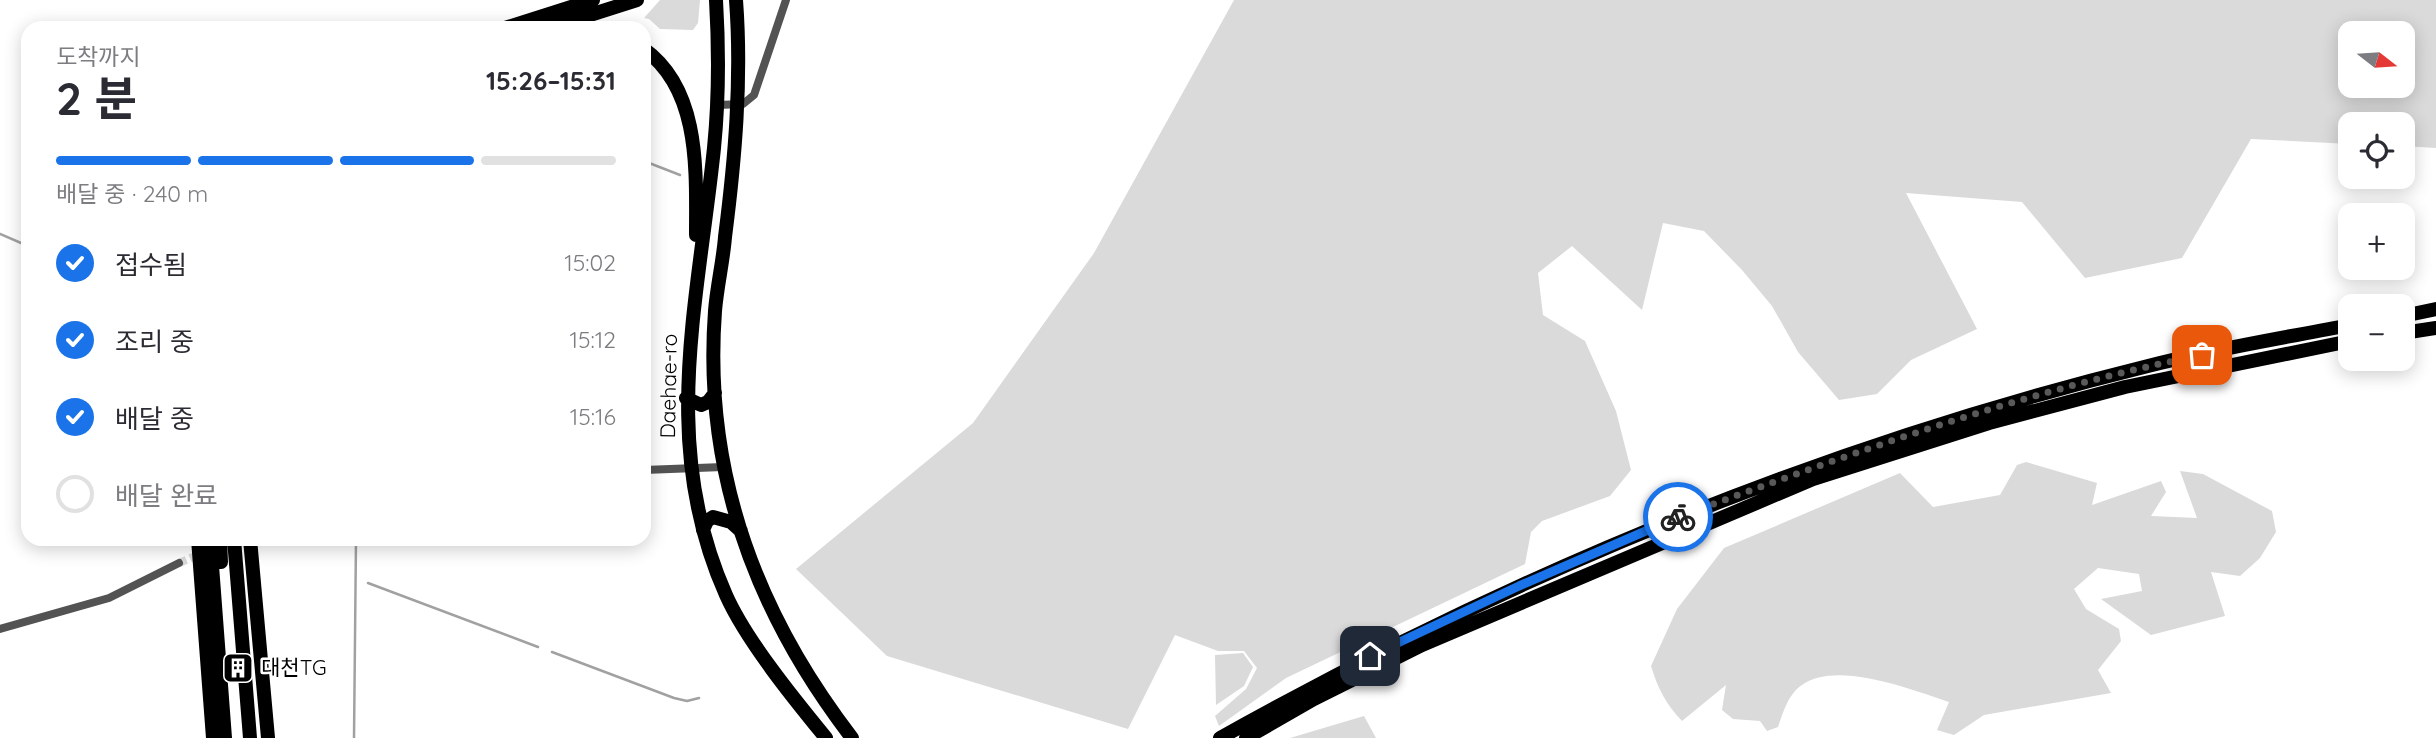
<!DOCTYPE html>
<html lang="ko">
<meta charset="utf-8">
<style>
body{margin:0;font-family:Quicksand,"Noto Sans KR",sans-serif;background:#f2f2f3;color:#2b2b33;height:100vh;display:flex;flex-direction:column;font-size:26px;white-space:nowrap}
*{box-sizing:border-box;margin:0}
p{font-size:23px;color:#7c7c81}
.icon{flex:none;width:38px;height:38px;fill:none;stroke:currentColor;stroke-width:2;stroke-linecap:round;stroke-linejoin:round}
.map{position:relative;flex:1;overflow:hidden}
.details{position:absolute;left:21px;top:21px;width:630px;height:525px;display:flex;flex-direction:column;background:#fff;border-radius:21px;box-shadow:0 4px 18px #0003}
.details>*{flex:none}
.needle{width:46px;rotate:107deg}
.tools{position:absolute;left:2338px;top:21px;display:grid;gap:14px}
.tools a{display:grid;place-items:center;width:77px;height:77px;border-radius:14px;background:#fff;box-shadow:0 4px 18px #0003;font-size:35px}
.pin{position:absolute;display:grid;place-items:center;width:60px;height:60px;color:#fff;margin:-30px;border-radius:14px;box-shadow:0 4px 10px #0006}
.courier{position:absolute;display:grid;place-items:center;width:70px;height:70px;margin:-35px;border:5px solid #1a73e8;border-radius:50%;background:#fff;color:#222;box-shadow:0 2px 9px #0007}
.summary em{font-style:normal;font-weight:700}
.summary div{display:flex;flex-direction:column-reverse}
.summary{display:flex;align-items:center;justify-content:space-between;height:119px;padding:0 35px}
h1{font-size:46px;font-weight:700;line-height:52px}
.bar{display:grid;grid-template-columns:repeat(4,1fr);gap:10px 7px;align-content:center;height:84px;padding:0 35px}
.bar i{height:9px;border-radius:5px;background:#e1e1e2}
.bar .active{background:#1a73e8}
.bar p{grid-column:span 4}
ol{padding:0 35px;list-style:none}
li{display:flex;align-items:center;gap:21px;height:77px}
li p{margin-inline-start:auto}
li .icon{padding:7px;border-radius:50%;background:#1a73e8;color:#fff;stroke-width:4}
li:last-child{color:#7c7c81}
li i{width:38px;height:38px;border:4px solid #e1e1e2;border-radius:50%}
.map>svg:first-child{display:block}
.green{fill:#dadada;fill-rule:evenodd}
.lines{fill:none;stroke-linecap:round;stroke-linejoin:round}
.stream{stroke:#a1a1a1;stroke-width:2.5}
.street-tunnel{stroke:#d9d9d9;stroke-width:8;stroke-dasharray:8 4;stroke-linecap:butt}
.street{stroke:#535353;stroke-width:8}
.highway{stroke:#000;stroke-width:14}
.done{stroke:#595959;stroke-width:7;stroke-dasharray:0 12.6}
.route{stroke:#1a73e8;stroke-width:9}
.labels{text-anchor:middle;stroke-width:5;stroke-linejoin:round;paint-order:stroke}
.street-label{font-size:21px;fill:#000;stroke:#fff}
.poi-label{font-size:21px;fill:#000;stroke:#fff;text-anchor:start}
</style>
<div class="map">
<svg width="2436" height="738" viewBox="0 0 2436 738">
<rect width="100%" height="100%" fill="#fff"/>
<path class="green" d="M660 0H700L698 23 693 30 660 29 649 19 644 18Z
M1234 0H2436V148L2403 146V124H2350V144L2251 139 2182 258 2085 278 2022 202 1906 193 1977 329 1911 360 1877 394 1839 400 1798 352 1772 306 1742 270 1704 231 1663 223 1642 310 1572 246 1538 273 1543 315 1585 341 1616 411 1631 470 1610 496 1542 521 1531 532 1525 564 1286 678 1219 726 1215 716 1246 689 1257 668 1244 651H1218L1175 635 1128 729 887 656 796 569 973 423 1094 253ZM2403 33V86H2350V33Z
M2026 462 2097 483 2092 505 2161 481 2166 492 2151 516 2197 518 2180 471 2203 474 2272 511 2276 532 2260 558 2240 576 2211 572 2225 616 2151 635 2101 599 2142 591 2139 574 2098 568 2074 589 2086 609 2119 629 2121 641 2098 670 2111 693 1984 715 1954 735 1937 730 1949 702C1912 690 1837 660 1802 685 1788 694 1783 713 1778 727L1767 731 1760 721 1733 719 1722 710 1726 685 1682 721C1666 704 1658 689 1651 666L1677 609 1724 548 1900 473 1933 507 2000 495 2017 465Z
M1243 653 1253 667 1244 686 1216 705 1215 655Z
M1364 716 1376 738H1290Z"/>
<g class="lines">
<path class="stream" d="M644 161 680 175
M0 234 28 246
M368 583 538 647
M552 652 674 698 687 701 699 698
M354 738 356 539"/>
<path class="street-tunnel" d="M179 563 200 554"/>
<path class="street" d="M718 105 743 104 754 95 786 0
M644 470 723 467
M0 629 109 598 179 563"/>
<path class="highway" d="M716 0C719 50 719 98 714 148 698 303 659 445 726 595 746 640 794 699 826 738
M736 0C742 79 735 159 725 237 723 262 717 286 715 311 703 472 755 612 852 738
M505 28 593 0
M549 28 637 0
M644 49C701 90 696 172 696 235
M2403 316 2436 309
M2403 333 2436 328
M686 398 701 405 708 402 715 393
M703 530 707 521 713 517 731 522 741 531
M198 539 213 738
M210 539 225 738
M220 539 221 562
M234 539 250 738
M250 539 268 738
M1220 738C1512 575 1823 446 2148 366 2214 349 2283 338 2350 325
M1246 738 1314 699 1422 645 1813 479 1989 423 2125 387 2350 341"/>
</g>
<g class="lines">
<path class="done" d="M1678 517C1850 454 2022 391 2202 355"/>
<path class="route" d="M1370 656 1519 586 1678 517"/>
</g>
<defs>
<g id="building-square" transform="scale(1.575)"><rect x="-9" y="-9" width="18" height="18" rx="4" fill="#000" stroke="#fff"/><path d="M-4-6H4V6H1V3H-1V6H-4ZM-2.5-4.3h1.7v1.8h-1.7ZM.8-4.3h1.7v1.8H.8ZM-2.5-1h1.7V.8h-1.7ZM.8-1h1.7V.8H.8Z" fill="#fff"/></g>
</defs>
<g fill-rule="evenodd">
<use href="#building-square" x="238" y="668"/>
</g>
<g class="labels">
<g class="street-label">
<text transform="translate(669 386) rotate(-89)" y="7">Daehae-ro</text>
</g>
<g class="poi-label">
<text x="261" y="675">대천TG</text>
</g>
</g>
</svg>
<div class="tools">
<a><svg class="needle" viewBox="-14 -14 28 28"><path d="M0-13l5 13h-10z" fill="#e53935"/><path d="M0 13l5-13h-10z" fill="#7c7c81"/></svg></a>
<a><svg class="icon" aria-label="locate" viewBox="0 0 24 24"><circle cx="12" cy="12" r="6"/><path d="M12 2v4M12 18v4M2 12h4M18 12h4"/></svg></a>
<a>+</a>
<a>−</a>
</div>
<div class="pin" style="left:2202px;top:355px;background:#ea580c"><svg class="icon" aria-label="bag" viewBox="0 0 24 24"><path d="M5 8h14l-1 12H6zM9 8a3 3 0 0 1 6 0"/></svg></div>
<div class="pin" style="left:1370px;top:656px;background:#1f2937"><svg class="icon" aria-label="home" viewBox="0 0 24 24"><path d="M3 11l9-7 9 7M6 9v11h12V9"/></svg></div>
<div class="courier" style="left:1678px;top:517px"><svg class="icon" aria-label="bike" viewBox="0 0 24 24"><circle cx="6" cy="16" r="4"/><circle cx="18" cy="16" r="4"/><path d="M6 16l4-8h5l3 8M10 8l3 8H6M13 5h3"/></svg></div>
<section class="details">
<div class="summary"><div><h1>2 분</h1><p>도착까지</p></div><em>15:26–15:31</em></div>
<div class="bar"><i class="active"></i><i class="active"></i><i class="active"></i><i></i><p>배달 중 · 240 m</p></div>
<ol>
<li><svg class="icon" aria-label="check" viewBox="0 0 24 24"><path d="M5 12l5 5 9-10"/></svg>접수됨<p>15:02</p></li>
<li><svg class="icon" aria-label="check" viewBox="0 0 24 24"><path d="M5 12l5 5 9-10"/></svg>조리 중<p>15:12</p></li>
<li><svg class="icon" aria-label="check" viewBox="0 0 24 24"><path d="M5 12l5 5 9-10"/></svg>배달 중<p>15:16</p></li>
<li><i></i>배달 완료</li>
</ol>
</section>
</div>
